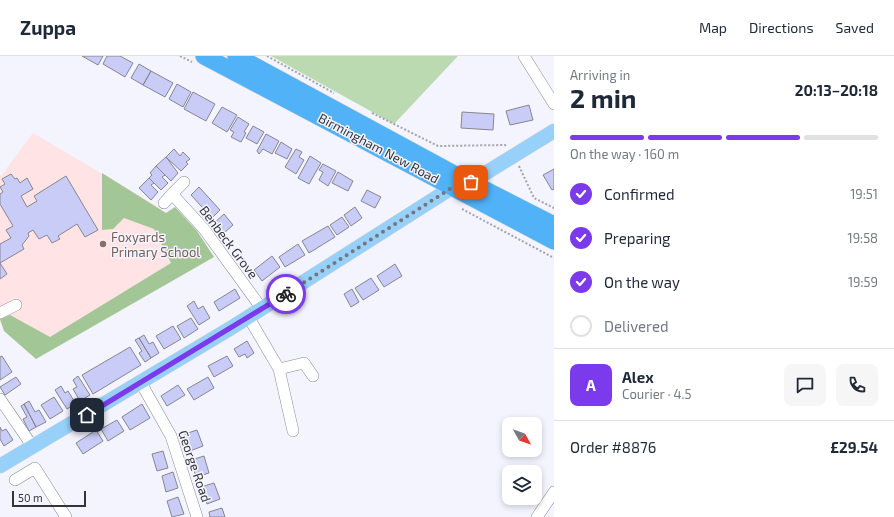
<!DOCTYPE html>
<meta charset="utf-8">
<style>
body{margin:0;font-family:"Exo 2",sans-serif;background:#f6f6f7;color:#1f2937;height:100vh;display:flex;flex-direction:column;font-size:15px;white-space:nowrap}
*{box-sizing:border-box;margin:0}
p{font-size:13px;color:#747a83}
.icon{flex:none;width:22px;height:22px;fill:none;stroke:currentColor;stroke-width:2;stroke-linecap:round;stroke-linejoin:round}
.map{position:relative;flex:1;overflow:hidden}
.details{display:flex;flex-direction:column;background:#fff;width:340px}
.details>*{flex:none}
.needle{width:26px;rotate:130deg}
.fabs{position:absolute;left:502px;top:361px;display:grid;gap:8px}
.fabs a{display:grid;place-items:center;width:40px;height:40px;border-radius:8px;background:#fff;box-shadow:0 2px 6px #0003;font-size:20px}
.scale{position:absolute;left:12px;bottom:10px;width:74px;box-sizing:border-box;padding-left:4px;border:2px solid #333438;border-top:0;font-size:11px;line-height:14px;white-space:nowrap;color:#333438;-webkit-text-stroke:3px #f3f4fe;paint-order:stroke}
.pin{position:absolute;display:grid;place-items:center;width:34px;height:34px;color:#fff;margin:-17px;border-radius:8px;box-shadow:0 2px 6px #0006}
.courier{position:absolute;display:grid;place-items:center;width:40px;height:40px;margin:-20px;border:3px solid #7c3aed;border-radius:50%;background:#fff;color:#222;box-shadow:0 1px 5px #0007}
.head em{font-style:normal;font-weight:700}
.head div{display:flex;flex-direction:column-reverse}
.head{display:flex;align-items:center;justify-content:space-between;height:68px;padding:0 16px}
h1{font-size:26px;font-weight:700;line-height:30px}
.bar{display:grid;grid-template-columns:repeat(4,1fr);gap:6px 4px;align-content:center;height:48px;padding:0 16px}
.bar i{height:5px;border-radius:3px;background:#e0e1e3}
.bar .selected{background:#7c3aed}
.bar p{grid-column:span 4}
.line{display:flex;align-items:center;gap:10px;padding:0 16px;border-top:1px solid #e0e1e3}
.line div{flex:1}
.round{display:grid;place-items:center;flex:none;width:42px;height:42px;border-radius:8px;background:#f6f6f7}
ol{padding:0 16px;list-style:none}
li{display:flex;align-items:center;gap:12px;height:44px}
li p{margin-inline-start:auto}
li .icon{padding:4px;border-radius:50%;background:#7c3aed;color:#fff;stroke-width:4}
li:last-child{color:#747a83}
li i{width:22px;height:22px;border:2px solid #e0e1e3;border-radius:50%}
header{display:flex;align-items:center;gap:24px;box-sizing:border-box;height:56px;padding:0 20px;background:#fff;border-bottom:1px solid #e0e1e3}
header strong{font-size:19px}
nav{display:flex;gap:22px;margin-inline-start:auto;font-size:14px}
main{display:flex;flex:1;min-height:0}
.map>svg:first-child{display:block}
.education{fill:#ffe3e5}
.green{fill:#bcdab2}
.forest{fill:#a3c697}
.building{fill:#caccf8;stroke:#86868f}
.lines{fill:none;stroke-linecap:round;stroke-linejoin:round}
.minor-casing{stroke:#888992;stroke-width:12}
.major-casing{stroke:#d2d2d3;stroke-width:15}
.highway-casing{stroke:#d2d2d3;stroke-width:18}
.path{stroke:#a2a3aa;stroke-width:2;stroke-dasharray:2 2;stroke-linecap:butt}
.minor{stroke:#fff;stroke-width:11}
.major{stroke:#97d1fa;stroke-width:14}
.highway{stroke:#51b2f7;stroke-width:17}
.done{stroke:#76777d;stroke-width:4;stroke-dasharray:0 7.2}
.route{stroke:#7c3aed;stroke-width:5}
.education-dot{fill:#8d6e63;stroke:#f3f4fe;stroke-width:1.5}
.labels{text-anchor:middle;stroke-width:3;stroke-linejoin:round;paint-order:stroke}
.street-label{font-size:13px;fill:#333438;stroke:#f3f4fe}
.education-label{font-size:13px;fill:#785e54;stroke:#f3f4fe;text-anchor:start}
</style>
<header>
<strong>Zuppa</strong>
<nav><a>Map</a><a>Directions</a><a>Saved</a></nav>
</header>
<main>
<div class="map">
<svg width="554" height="461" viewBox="0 0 554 461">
<rect width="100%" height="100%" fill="#f3f4fe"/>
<path class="education" d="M33 77 155 149 166 157 175 151 197 175 214 201 63 287 0 267V121Z"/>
<path class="green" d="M271 0H458L394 68Z"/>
<path class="forest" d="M102 117 166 157 175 151 197 175 214 201 36 303 4 275 0 263 10 259 50 281 171 207 154 173 124 162 113 173 102 174Z"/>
<path class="building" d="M82 0H103L98 9Z
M107 0H120L133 7 125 21 103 8Z
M139 8 151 15 143 29 131 22Z
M151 15 173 27 165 41 143 29Z
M177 28 191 36 183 51 169 43Z
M193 36 215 48 206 65 184 53Z
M529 49 533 64 510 69 506 55Z
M222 51 237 59 227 76 212 67Z
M462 56 494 58 493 74 461 72Z
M238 61 249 68 244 76 246 77 241 86 231 81 234 76 230 74Z
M253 70 264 76 257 88 246 82Z
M266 78 279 85 272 98 263 93 259 98 257 95Z
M281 86 292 93 287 103 275 97Z
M174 93 180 100 183 96 190 103 186 106 188 108 181 115 166 101Z
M296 93 302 96 299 101 304 104 296 118 285 111Z
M310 100 321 107 309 128 298 122Z
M166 101 178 117 171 125 156 110Z
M323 108 336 115 328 130 319 124 323 116 319 114Z
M156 110 165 119 162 121 168 127 161 134 149 122 152 119 150 117Z
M554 113V133L552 134 543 119Z
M338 116 353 125 348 135 332 127Z
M11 118 15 123 17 122 20 127 27 122 33 133 21 140 27 151 37 145 34 140 66 120 98 174 85 181 77 168 58 180 60 183 52 187 47 179 39 183 33 174 28 177 29 180 22 189 24 193 0 207 7 218 0 223V188L11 182 6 174 13 170 0 148V138L3 136 0 131 5 128 2 123Z
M149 122 154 127 151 129 158 136 151 144 139 132Z
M199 131 220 154 212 162 191 139Z
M367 134 381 141 375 152 361 145Z
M355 151 362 162 351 170 344 159Z
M224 158 233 169 223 178 214 167Z
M342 161 349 171 337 179 330 169Z
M328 170 335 181 309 197 302 185Z
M298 188 305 199 285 211 279 201Z
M272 200 280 211 262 225 254 214Z
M395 208 402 220 384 231 377 220Z
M371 222 379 234 363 244 355 232Z
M235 233 240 242 219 255 214 246Z
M352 233 359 246 351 251 344 238Z
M194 245 198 253 203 250 210 262 199 269 187 250Z
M191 262 198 273 184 282 177 270Z
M173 270 181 283 164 293 156 280Z
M144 279 149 288 153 286 159 297 151 302 139 282Z
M139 282 151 302 145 306 139 297 142 295 135 284Z
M247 285 254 297 247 302 245 298 239 301 234 293Z
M130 291 141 309 93 338 82 319Z
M2 300 12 316 0 324V301Z
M227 300 233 310 214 321 208 310Z
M78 320 90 339 80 345 73 333 77 331 73 324Z
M16 321 21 328 5 339 0 331Z
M208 321 214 332 194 344 187 333Z
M178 329 185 339 167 350 161 340Z
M61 330 65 337 68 335 76 348 67 353 55 334Z
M54 341 63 355 50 363 41 349Z
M29 345 35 356 39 354 46 366 36 371 24 348Z
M24 348 36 371 29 375 23 363 27 361 21 350Z
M142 348 150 362 130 374 122 361Z
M117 364 124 375 108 385 101 373Z
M0 371 2 375 6 373 13 384 4 390 0 383Z
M96 374 103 385 83 398 76 387Z
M197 374 203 390 190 395 185 378Z
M163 395 168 412 157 415 152 398Z
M204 400 209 417 196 421 191 404Z
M173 416 178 432 166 436 162 420Z
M214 427 220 443 207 448 201 431Z
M178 441 184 458 172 461 167 445Z
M222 452 225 461H210L209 456Z"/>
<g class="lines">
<g class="minor-casing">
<path id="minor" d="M524 0 554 48
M172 138 184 126
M164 147 172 138 204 173 262 253
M0 257 16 249
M249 262 279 313 293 375
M279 313 304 307 313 320
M141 327 171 380 197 461
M0 343 33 391
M15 424 35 412 66 461
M537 461 554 436"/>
</g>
<g class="major-casing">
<path id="major" d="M0 410 231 272 453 131 471 126 554 75"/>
</g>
<g class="highway-casing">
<path id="highway" d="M204 0 554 185
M236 0 452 117 554 169"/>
</g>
<path class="path" d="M180 0 192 6
M267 0 334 37
M372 57 438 90 505 89 507 91
M519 110 534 142 554 152
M462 153 554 202"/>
<use href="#minor" class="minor"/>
<use href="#major" class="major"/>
<use href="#highway" class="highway"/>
</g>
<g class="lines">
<path class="done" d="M286 238 453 131 471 126"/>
<path class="route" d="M87 359 286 238"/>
</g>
<circle class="education-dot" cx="103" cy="188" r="4"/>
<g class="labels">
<g class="street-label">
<text transform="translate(379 92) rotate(28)" y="5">Birmingham New Road</text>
<text transform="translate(229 186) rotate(53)" y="5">Benbeck Grove</text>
<text transform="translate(195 410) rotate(71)" y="5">George Road</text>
</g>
<g class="education-label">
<text x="111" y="186">Foxyards<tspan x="111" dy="15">Primary School</tspan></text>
</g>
</g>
</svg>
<div class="fabs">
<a><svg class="needle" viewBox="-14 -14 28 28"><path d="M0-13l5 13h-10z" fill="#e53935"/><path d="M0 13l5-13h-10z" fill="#747a83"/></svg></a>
<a><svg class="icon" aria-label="layers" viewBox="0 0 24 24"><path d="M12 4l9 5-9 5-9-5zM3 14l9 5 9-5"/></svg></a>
</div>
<div class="scale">50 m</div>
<div class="pin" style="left:471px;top:126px;background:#ea580c"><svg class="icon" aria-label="bag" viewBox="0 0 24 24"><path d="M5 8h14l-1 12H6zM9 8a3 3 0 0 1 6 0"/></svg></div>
<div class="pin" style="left:87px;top:359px;background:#1f2937"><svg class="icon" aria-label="home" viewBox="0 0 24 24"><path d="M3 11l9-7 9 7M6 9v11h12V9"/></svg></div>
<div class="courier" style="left:286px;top:238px"><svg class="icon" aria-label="bike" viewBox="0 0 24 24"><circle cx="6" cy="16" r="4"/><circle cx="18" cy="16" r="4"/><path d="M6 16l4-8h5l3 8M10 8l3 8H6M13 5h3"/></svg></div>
</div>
<section class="details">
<div class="head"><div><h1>2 min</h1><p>Arriving in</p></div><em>20:13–20:18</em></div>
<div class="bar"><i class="selected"></i><i class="selected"></i><i class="selected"></i><i></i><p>On the way · 160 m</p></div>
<ol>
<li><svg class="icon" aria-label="check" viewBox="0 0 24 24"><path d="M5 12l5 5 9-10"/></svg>Confirmed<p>19:51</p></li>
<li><svg class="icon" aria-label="check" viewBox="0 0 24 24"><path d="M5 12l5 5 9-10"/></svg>Preparing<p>19:58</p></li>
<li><svg class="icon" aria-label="check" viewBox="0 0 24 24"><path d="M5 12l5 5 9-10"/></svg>On the way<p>19:59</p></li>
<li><i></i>Delivered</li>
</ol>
<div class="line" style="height:72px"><b class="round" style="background:#7c3aed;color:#fff">A</b><div><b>Alex</b><p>Courier · 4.5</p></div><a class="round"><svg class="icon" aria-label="chat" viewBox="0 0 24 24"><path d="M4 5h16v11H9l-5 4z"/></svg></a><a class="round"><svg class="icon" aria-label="phone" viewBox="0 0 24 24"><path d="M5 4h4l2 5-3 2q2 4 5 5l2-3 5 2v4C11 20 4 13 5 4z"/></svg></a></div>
<div class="line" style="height:52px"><div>Order #8876</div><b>£29.54</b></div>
</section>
</main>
